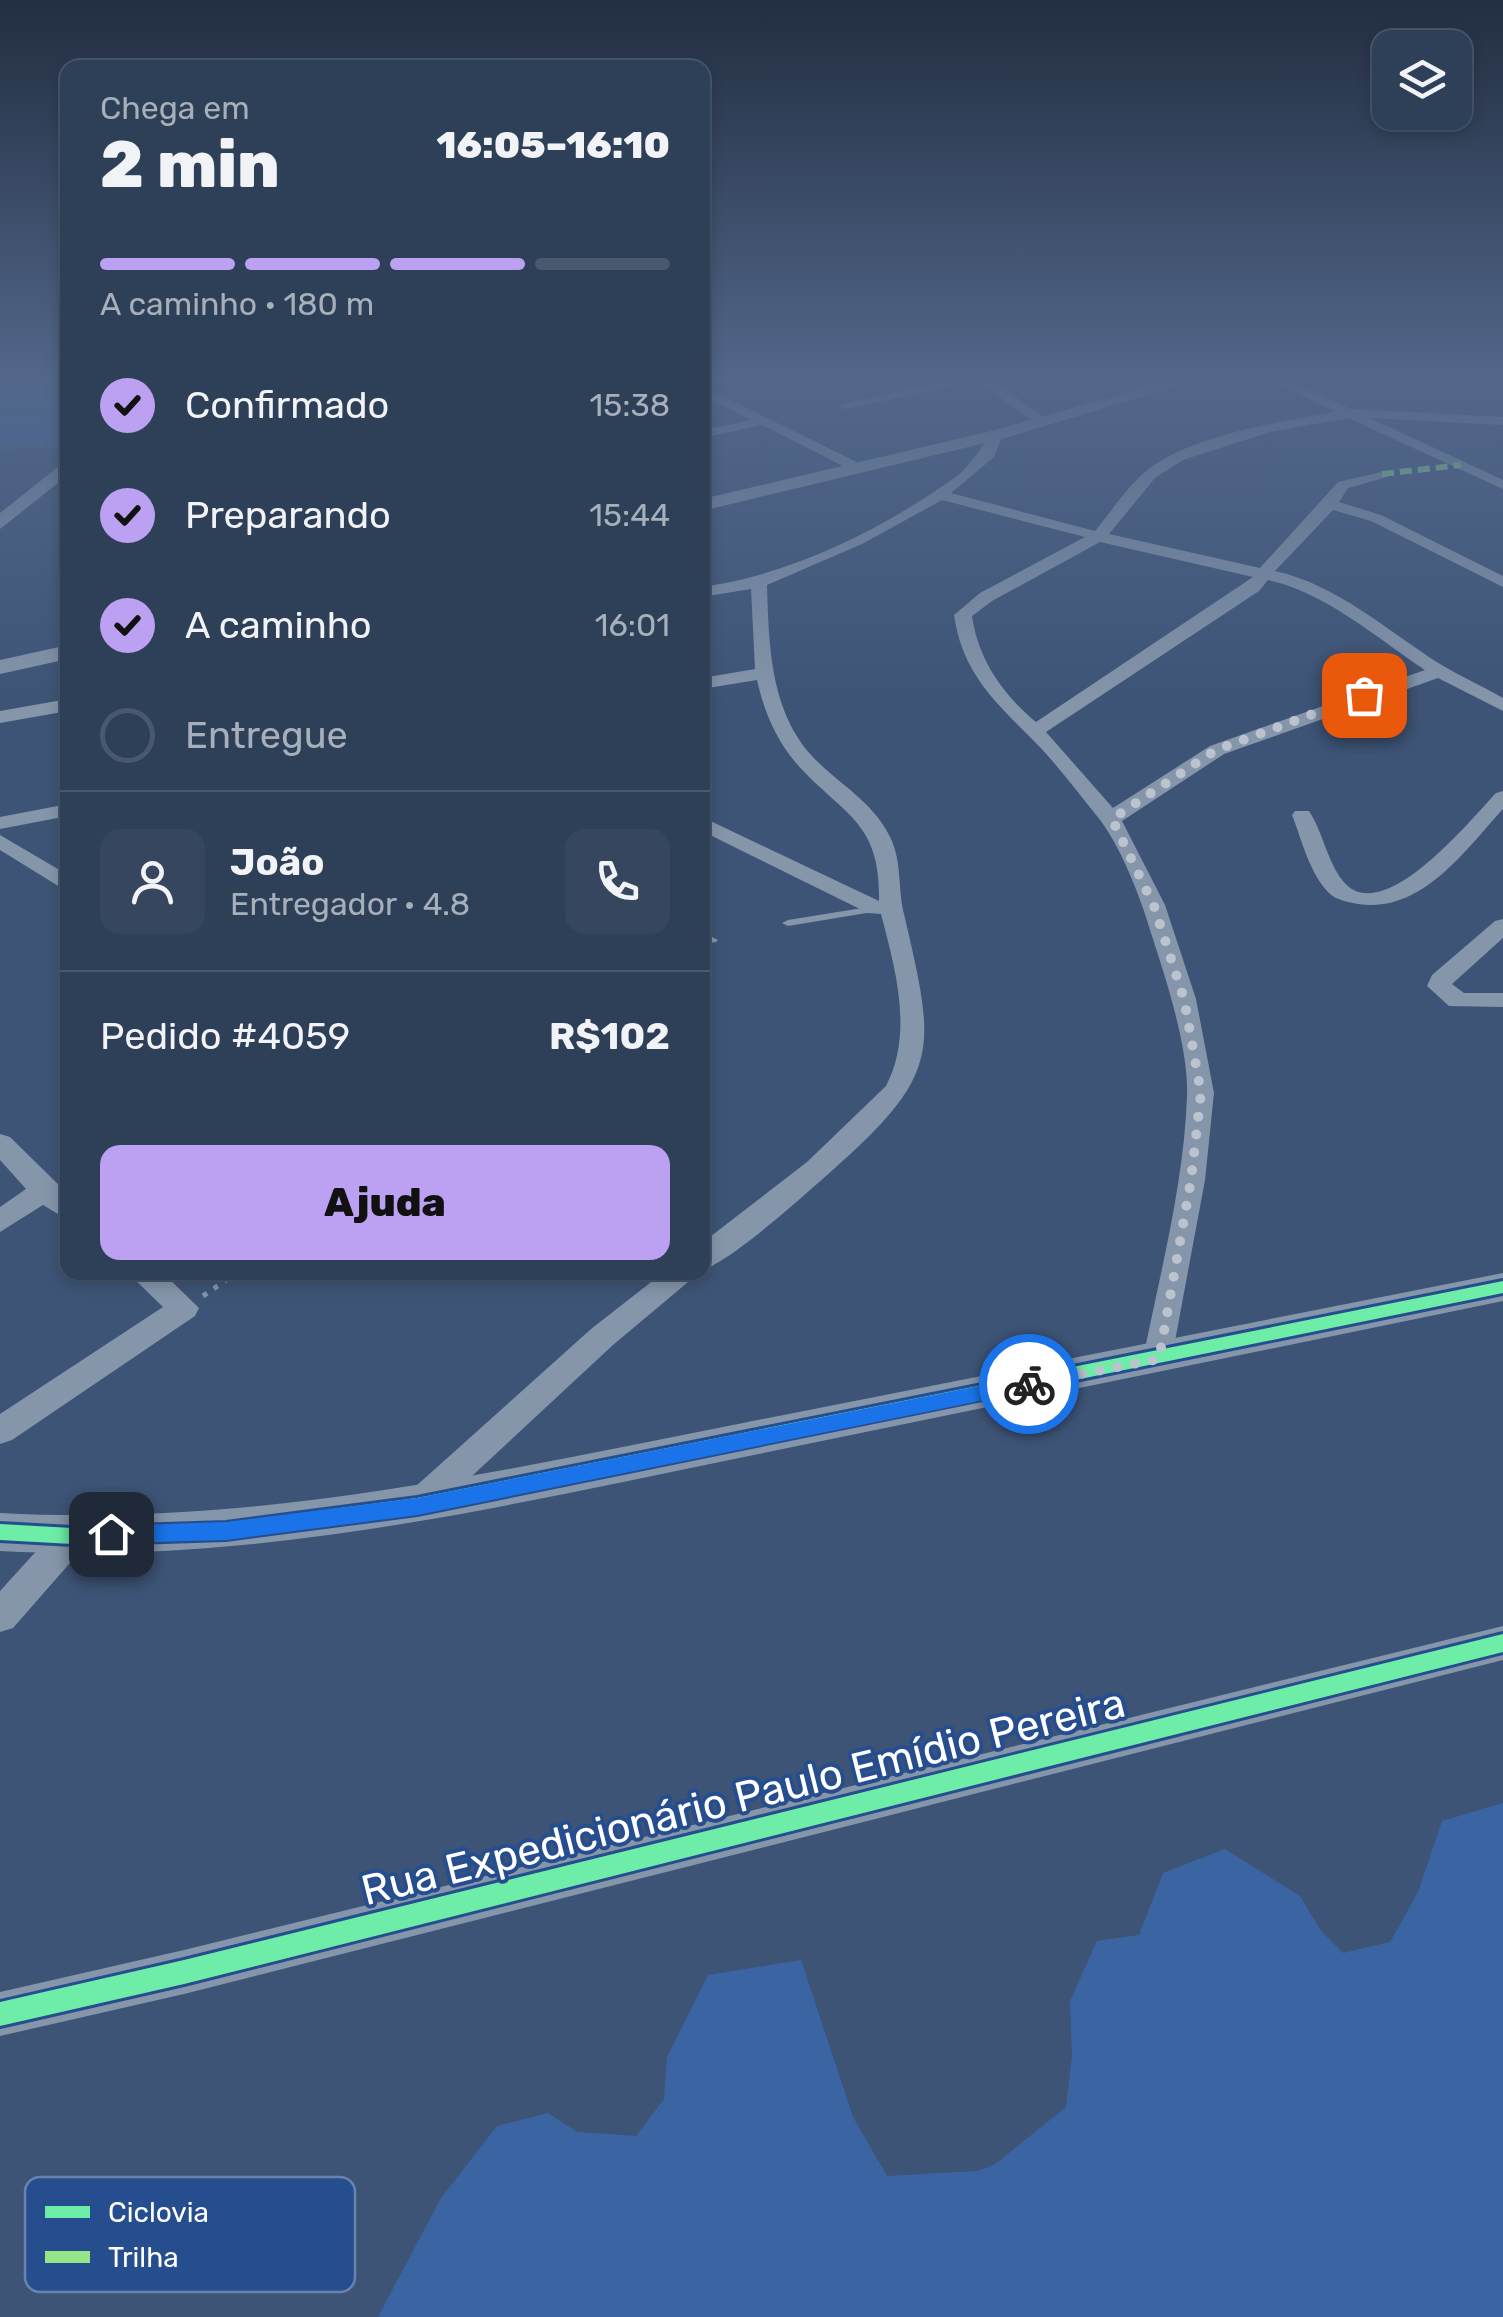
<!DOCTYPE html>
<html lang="pt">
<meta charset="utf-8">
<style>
body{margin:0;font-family:Rubik,sans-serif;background:#36465e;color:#f1f3f6;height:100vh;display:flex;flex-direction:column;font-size:38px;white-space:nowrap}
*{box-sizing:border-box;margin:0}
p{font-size:32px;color:#a7afba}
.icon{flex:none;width:55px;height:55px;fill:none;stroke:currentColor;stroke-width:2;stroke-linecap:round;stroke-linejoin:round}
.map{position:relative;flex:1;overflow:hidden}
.sheet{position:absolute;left:60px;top:60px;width:650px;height:1220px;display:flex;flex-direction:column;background:#2e3f58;border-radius:20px;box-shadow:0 5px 15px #0003,0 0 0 2px #49586e}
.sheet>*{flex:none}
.controls{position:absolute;left:1372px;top:30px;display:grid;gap:20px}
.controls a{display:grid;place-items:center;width:100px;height:100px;border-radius:20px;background:#2e3f58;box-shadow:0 5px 15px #0003,0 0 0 2px #49586e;font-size:50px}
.pin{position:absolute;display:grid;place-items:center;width:85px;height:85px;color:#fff;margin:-42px;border-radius:20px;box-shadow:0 5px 15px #0006}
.courier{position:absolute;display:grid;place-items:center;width:100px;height:100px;margin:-50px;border:8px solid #1a73e8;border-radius:50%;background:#fff;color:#222;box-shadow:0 2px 12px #0007}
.summary em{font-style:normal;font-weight:800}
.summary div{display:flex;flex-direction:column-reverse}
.summary{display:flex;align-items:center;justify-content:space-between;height:170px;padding:0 40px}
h1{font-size:65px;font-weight:800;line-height:75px}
.bar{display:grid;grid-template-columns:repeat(4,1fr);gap:15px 10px;align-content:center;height:120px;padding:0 40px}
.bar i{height:12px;border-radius:8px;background:#49586e}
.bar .selected{background:#bca0f2}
.bar p{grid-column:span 4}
.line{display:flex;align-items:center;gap:25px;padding:0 40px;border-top:2px solid #49586e}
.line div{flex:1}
.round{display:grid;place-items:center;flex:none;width:105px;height:105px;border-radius:20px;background:#36465e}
ol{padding:0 40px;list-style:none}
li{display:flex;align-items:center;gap:30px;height:110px}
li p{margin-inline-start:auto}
li .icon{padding:10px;border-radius:50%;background:#bca0f2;color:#111;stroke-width:4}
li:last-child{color:#a7afba}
li i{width:55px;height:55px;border:5px solid #49586e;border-radius:50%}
.button{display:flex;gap:20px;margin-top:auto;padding:20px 40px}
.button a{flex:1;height:115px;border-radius:20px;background:#bca0f2;color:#111;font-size:40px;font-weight:800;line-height:115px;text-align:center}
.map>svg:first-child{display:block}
.green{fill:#3b64a3}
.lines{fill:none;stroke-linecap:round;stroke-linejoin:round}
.stream{stroke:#45618e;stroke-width:5}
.path{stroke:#8595aa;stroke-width:5;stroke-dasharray:5 8;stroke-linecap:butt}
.service{fill:#8595aa;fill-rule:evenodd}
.minor{fill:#8595aa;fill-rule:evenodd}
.tertiary{fill:#8595aa;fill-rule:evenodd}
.quiet{stroke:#94e586;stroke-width:6;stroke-dasharray:12 6;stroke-linecap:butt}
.cycleway-casing{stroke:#264e8e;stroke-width:6}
.cycleway{fill:#6deda7;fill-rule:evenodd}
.route{fill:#1a73e8}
.done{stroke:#bbc3cf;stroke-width:10;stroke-dasharray:0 18}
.labels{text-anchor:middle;stroke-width:8;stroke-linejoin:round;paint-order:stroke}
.near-street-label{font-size:42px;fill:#fff;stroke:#264e8e}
.key{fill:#264e8e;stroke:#6783b0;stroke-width:2.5}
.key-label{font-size:28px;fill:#fff}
</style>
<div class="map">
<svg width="1503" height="2317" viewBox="0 0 1503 2317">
<rect width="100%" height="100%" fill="#3e5476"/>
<path class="green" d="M0 378H67V441L0 443Z
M1503 1803V2317H378L441 2198 497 2126 548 2113 577 2132 636 2136 664 2099 667 2057 708 1975 801 1960 853 2117 887 2176 977 2171 994 2165 1066 2107 1072 2056 1070 2001 1097 1941 1139 1935 1163 1873 1225 1849 1300 1896 1321 1931 1343 1953 1390 1942 1418 1892 1442 1821Z"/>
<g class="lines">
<path class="stream" d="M0 447 68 444"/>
<path class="path" d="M203 1296 238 1272"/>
<path class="service" d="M881 905 885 906V910L788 926 782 923 788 920Z
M702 937H712L718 940 716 942 702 944Z"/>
<path class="minor" d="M959 378H990L1050 422 1038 425 978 381 845 409 838 405Z
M1133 378H1147L1159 387 1148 390Z
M1267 378H1282L1351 409 1503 417V425L1370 418 1503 480V489L1348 418 1270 432 1183 460 1155 478 1109 534 1260 568 1338 482 1387 471V477L1348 488 1339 502 1381 515 1503 576V587L1371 521 1333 510 1275 571C1336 584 1388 631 1440 664 1460 676 1482 686 1503 698V711L1438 678 1224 754 1122 821 1165 905 1196 999 1214 1093 1205 1180 1170 1368 1159 1371 1148 1368 1143 1359C1160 1273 1184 1184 1187 1096 1189 1049 1166 979 1151 933 1141 898 1120 844 1097 816 1075 789 1053 759 1028 735 991 698 962 670 954 615L980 593 1085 537 942 500 862 544 767 585C769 647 770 717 819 763 843 786 872 803 888 833 903 860 897 885 904 914 935 1048 943 1072 835 1168 809 1191 732 1261 702 1270V1243L807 1162 886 1086C914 1033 895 968 881 914L868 913 702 831V817L879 901C881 820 842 815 796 763 775 738 764 711 757 680L702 689V678L755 669 751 589 702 597V587C793 574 883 529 957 476 973 464 987 436 996 431L1003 435 994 457 951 493 1095 531C1111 512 1126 488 1145 472 1186 436 1282 421 1335 412ZM1100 542 1253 577 1036 722C1003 695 978 659 972 616L992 601ZM1268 580C1325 592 1377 638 1425 670L1210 746 1113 808 1046 732 1259 591Z
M702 386 863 465 865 468 853 471 762 425 702 438V430L751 420 702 395Z
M68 699V711L0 723V711Z
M1503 791V809C1466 849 1422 914 1358 904 1348 902 1336 900 1329 893 1309 873 1302 840 1292 815L1295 811H1309C1323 832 1327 861 1343 881 1382 930 1472 818 1496 793Z
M68 804V816L0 829V817Z
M0 835 68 875V892L0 850Z
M1503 919V938L1452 984 1464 993H1503V1007L1449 1006 1427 986 1432 975 1495 921Z
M0 1134 10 1137 68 1194V1220L43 1205 0 1232V1207L26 1189 0 1160Z
M127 1272H162L199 1308 195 1316 12 1440 0 1444V1414L163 1307Z
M664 1272H700L613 1345 430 1515 418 1519 406 1515 401 1505 406 1495 591 1329Z
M72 1521 84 1525 89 1536 84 1547 13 1628 0 1632V1591L60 1525Z
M1503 1626V1660L184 1994 0 2036V1992L184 1950Z"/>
<path class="tertiary" d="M1179 378H1203L1002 439 702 511V499L991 431Z
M68 459V475L0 529V513Z
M68 645V659L0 674V660Z
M1503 1273V1301C1250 1353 997 1405 744 1457 495 1508 256 1565 0 1551V1513C254 1527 496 1472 743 1423 997 1373 1250 1323 1503 1273Z"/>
<path class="quiet" d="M1382 474 1461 465"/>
<g class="cycleway-casing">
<path id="cycleway" d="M1503 1281V1293L417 1514 226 1539 72 1544 0 1540V1524L72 1528 226 1523 417 1498Z
M1503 1634V1652L184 1984 0 2026V2002L184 1960Z"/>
</g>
<use href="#cycleway" class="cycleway"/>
</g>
<linearGradient id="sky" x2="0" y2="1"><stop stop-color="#222e41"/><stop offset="0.54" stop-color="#52678a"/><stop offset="1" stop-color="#52678a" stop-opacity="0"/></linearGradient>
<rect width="1503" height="702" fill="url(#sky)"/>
<path class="route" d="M1029 1376 1039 1384 1029 1391 417 1515 226 1540 111 1543 100 1534 111 1526 226 1522 417 1498Z"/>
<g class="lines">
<path class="done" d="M1029 1384 1159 1359 1191 1180 1201 1093 1184 999 1154 906 1112 819 1216 750 1364 695"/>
</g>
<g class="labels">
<g class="near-street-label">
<text transform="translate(743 1796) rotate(-14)" y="15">Rua Expedicionário Paulo Emídio Pereira</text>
</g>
</g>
<rect x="25" y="2177" width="330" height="115" rx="15" class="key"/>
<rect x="45" y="2206" width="45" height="12" fill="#6deda7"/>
<rect x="45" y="2251" width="45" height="12" fill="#94e586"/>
<g class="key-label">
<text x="108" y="2222">Ciclovia</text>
<text x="108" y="2267">Trilha</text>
</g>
</svg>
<div class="controls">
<a><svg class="icon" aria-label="layers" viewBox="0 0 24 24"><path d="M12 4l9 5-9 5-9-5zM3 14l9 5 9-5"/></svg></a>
</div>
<div class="pin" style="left:1364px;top:695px;background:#ea580c"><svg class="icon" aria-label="bag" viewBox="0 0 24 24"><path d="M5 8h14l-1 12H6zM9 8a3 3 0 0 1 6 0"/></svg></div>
<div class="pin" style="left:111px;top:1534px;background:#1f2937"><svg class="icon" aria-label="home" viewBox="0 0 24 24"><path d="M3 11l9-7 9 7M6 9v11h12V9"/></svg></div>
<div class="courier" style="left:1029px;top:1384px"><svg class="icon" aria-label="bike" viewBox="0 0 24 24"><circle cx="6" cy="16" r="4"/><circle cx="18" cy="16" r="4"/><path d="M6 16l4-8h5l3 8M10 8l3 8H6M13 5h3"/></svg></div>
<section class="sheet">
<div class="summary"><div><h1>2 min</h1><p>Chega em</p></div><em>16:05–16:10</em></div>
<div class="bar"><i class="selected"></i><i class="selected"></i><i class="selected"></i><i></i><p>A caminho · 180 m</p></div>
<ol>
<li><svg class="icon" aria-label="check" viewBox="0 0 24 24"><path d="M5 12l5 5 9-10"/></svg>Confirmado<p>15:38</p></li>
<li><svg class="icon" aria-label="check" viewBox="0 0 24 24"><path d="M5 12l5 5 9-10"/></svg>Preparando<p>15:44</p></li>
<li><svg class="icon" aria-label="check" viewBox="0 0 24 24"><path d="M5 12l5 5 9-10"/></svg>A caminho<p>16:01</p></li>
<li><i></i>Entregue</li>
</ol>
<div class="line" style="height:180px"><a class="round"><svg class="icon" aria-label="person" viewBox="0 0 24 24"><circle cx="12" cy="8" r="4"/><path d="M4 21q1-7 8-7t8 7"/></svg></a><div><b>João</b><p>Entregador · 4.8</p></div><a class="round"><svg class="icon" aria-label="phone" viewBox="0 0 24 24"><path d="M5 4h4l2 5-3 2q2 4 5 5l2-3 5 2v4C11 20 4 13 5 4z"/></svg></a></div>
<div class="line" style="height:130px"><div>Pedido #4059</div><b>R$102</b></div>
<div class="button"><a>Ajuda</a></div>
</section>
</div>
